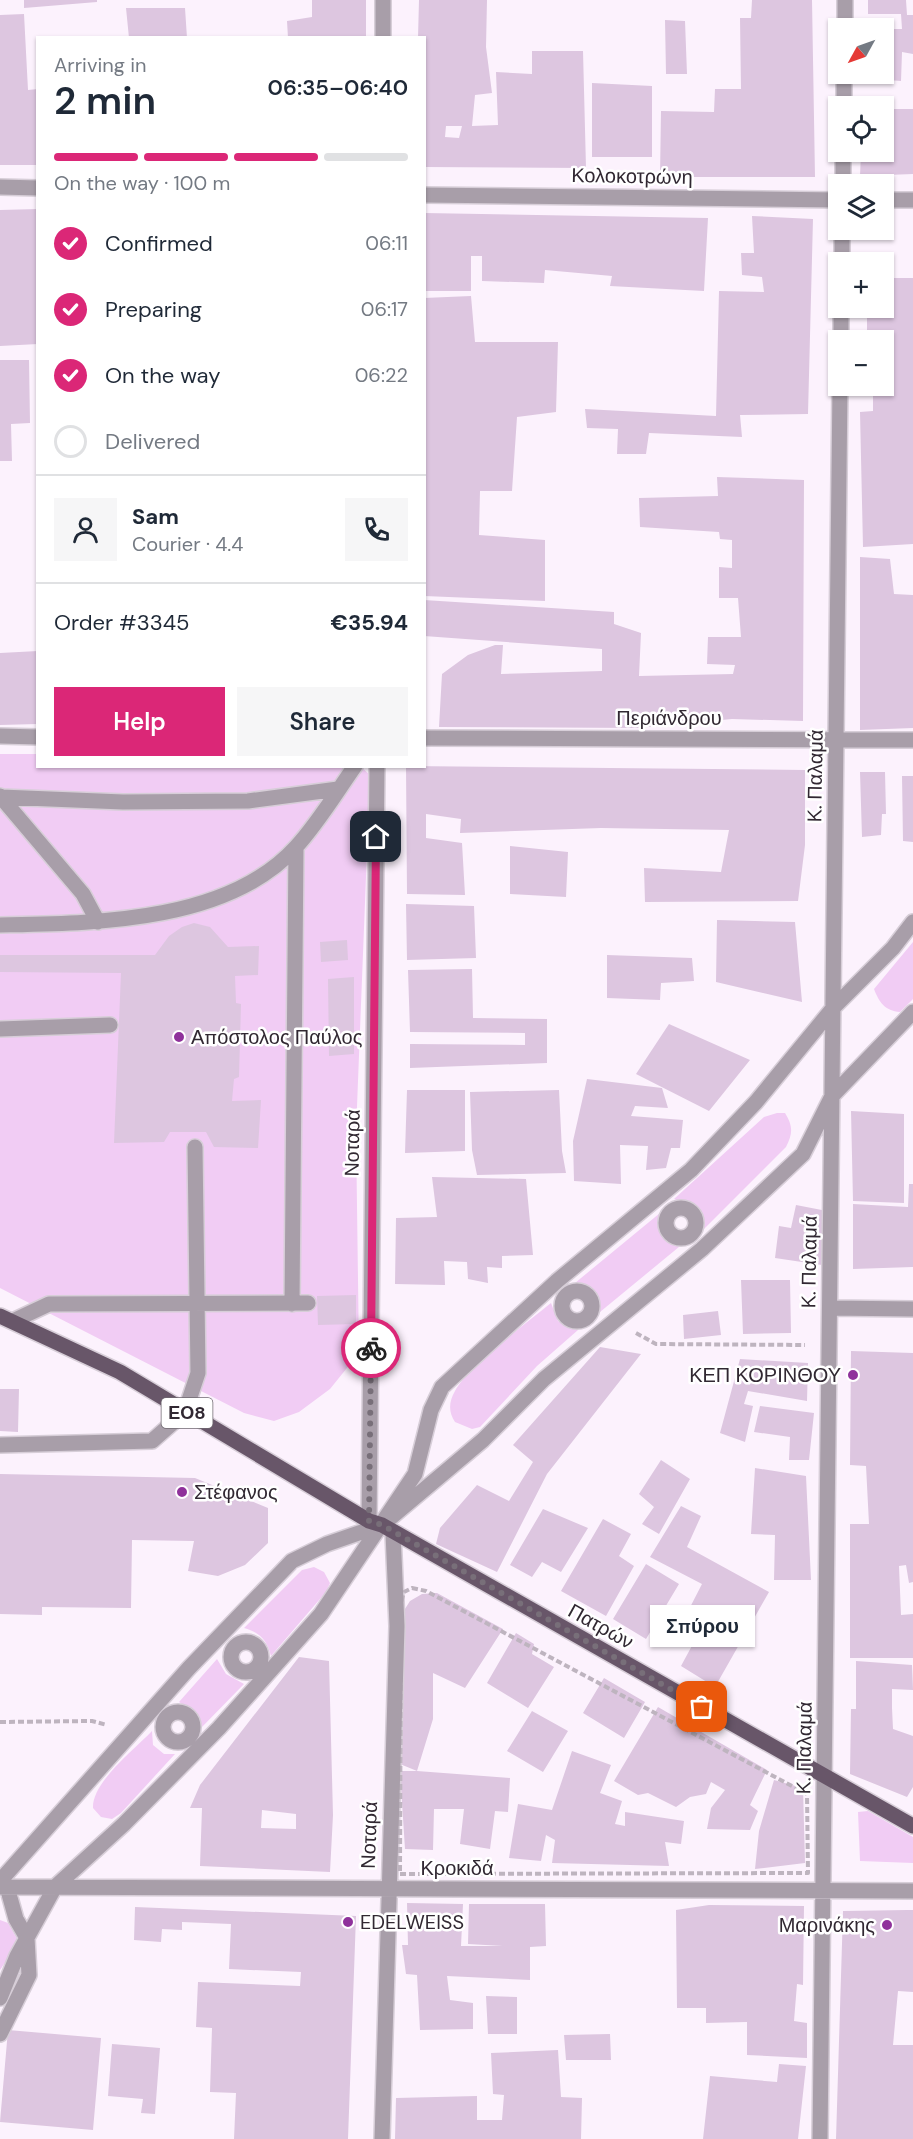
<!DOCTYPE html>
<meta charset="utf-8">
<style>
body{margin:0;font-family:"DM Sans",sans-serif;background:#f6f6f7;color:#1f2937;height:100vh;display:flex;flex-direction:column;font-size:22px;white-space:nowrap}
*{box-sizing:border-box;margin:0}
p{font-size:20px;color:#747a83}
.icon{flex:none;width:33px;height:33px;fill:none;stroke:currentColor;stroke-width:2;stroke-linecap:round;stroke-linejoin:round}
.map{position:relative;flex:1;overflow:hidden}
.sheet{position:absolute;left:36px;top:36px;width:390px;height:732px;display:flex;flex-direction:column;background:#fff;border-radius:0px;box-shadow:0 2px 4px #0004}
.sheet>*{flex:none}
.needle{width:39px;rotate:230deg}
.tools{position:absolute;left:828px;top:18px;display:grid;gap:12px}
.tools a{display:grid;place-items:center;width:66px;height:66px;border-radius:0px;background:#fff;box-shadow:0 2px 4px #0004;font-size:30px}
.pin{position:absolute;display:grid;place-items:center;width:51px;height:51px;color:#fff;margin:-26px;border-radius:12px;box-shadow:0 3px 9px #0006}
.courier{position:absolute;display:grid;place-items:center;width:60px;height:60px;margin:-30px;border:4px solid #db2777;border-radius:50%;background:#fff;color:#222;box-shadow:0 2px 8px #0007}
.bubble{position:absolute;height:42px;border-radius:0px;background:#fff;box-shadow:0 2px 4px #0004;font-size:20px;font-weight:600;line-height:42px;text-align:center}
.head em{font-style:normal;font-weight:600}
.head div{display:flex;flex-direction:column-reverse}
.head{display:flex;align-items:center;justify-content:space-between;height:102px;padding:0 18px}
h1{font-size:39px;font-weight:600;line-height:45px}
.bar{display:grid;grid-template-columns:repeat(4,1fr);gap:9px 6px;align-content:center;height:72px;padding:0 18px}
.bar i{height:8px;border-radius:4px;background:#e0e1e3}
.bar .current{background:#db2777}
.bar p{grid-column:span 4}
.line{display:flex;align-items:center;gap:15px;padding:0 18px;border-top:2px solid #e0e1e3}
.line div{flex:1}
.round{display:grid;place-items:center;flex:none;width:63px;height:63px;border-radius:0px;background:#f6f6f7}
ol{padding:0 18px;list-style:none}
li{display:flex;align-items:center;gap:18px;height:66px}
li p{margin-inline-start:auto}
li .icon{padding:6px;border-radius:50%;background:#db2777;color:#fff;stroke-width:4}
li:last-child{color:#747a83}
li i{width:33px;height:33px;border:3px solid #e0e1e3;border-radius:50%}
.action{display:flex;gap:12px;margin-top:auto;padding:12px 18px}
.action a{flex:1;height:69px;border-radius:0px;background:#db2777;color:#fff;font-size:24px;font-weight:600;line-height:69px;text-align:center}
.action a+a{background:#f6f6f7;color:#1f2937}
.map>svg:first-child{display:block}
.green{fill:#f1ccf4}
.building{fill:#ddc6e0;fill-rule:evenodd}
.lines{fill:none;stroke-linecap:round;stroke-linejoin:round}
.minor-casing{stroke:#d7ced8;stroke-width:18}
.major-casing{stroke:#d7ced8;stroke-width:18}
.path{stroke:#beb4bf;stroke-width:4;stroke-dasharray:6 3;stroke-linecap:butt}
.minor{stroke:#a89ea9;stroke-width:15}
.major{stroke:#685669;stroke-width:15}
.done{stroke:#786f79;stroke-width:6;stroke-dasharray:0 10.8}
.route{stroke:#db2777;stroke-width:8}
.poi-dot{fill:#8f319b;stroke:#fff;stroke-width:2}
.labels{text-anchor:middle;stroke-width:5;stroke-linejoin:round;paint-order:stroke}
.shield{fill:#fff;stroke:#6f6870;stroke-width:1.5}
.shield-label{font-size:18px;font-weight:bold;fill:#312832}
.street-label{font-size:20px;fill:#312832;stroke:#fff}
.poi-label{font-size:20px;fill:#312832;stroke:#fff;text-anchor:start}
</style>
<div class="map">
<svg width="913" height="2139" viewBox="0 0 913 2139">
<rect width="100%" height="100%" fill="#fcf2fd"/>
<path class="green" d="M0 754H37L38 766H360L370 775 356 1132 359 1353 330 1389 299 1412 274 1421 244 1413 0 1288Z
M913 942V999L900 1012C885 1011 879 1002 874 989Z
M777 1113H785C793 1126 793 1133 786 1147L700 1233V1217L694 1207 674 1199 764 1117Z
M660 1213C660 1229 659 1238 673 1245L685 1242 600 1312C600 1294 592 1287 575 1283Z
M551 1303 558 1321 578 1330 537 1366 480 1427 472 1429 455 1422C448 1412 449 1401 455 1391 469 1365 527 1323 551 1303Z
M314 1567 324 1572 330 1583 326 1592 271 1656C267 1640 259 1632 244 1628L302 1570Z
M217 1659 226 1674 244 1684 202 1727 198 1716 179 1702Z
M152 1731 153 1745 164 1754H175L121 1813 112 1819 101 1817 93 1808C92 1782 134 1750 152 1731Z
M868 1811 913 1837V1863L860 1861 858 1812Z
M0 1920 8 1923 19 1942 0 1970Z"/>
<path class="building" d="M24 0H97V2L24 8Z
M312 0H366V38H288L287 21 312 17Z
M419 0H487L486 47 492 93 475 95 472 126 498 125 496 72 532 74V51H583L586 168 424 167V38H418ZM446 126H462L459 138 445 137Z
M752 0H812L815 177H660L661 111 714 112 715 89H741L740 18H751Z
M868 0H906L907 15H913V54L902 52 901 81 863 78 864 74H884V29H902L901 14H868Z
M126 8H185L187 38H129Z
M24 14 28 90 38 89V165H0V15Z
M665 20 685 21 687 74H666Z
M592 83 652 86V157H592Z
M884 109H913V174L860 176 861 152H884Z
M38 209V344L0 346V210Z
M424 213 708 218 704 291 610 286 612 276 545 270 544 283 482 281V256H471V291H424Z
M752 216 813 219 808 414 740 415 742 437 649 433 646 454H617L618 429 587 428 585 409 716 416 719 291 764 292 762 277 742 275 741 253H754Z
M884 278H913V544L863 547 860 412 873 411V386H884V340H867V308H884Z
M471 296 475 342H558L556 412 517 417 512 491H480L479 535 545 540V601L424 596V298Z
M0 360H29L30 423 11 424 12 461H0Z
M717 477 804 480 803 721 732 719 638 728 439 727 442 674 468 655 495 645H503L501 674 602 671V649L424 636V600L614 612V624L641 633 639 676 733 674 735 665 707 664 708 637H741L738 598H719V567L732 568V540L720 539 719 532 640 527 639 498 718 496Z
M860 557 890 559 894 594 913 595V728L860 730Z
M38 651V724L0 725V653Z
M406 766 805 770V845L798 901 645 902 644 868 721 872 729 830 601 828 460 833 461 819 426 814V838L462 843 465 895 407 894Z
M860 772H885L886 814H882L881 835 862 837Z
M902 776H913V842L903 841Z
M510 846 568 852 566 897 510 894Z
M406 904 474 906 476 958 407 960Z
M717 920 795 922 802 1002 716 982Z
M194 923 210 927 228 947 259 946 258 975 235 976 236 1003 241 1004 239 1077 234 1079 232 1101 261 1100 258 1148 214 1147 206 1132H170L164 1142 114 1143 121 973 0 972V955H155L169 936 182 927Z
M347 940 348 960 321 962 320 942Z
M607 955 692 958 694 981 661 983 660 1000 607 998Z
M472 969 473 1018 547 1019V1063L410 1068V1044L525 1045V1033L410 1032 408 970Z
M354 977V1054L329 1056 328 979Z
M669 1024 750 1060 709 1111 636 1074Z
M587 1079 662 1088 668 1108 635 1106 631 1116 683 1120 680 1148H671L666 1168 646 1170 648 1146 620 1145 621 1184 574 1181 573 1141Z
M407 1090H465V1151L405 1153Z
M559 1090 562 1151 566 1173 477 1175 472 1150 470 1092Z
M851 1111 904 1114V1203L853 1201Z
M432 1177 526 1179 533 1255 502 1256V1268L487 1267 488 1283 468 1279 467 1262 444 1261 445 1285 395 1284 396 1218 437 1217Z
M909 1184H913V1267L853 1269V1204L908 1207Z
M796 1205 827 1211 822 1265 775 1258 779 1226 791 1228Z
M741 1280H790L791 1333 743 1334Z
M356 1295V1324L318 1325 317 1296Z
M718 1311 721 1335 684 1339 683 1315Z
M600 1347 641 1354 547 1474 497 1572 436 1544 440 1528 477 1485 509 1501 533 1462 513 1445Z
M851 1351 913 1353V1582L909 1583 906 1565 899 1566 901 1615 913 1614V1658H850V1524H869L866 1466 850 1465Z
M740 1359 808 1363 807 1401 748 1391 744 1404 753 1406 745 1442 720 1433Z
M0 1389H19L18 1432 0 1431Z
M760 1406 814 1413 809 1460H789L790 1437 754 1432Z
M661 1460 690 1479 659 1534 642 1524 654 1507 639 1494Z
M755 1468 806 1476 811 1580H774L775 1535 751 1534Z
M0 1474 195 1478 268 1508V1543L245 1565 218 1576 188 1571 194 1541 132 1540 131 1608 42 1607V1615L0 1614Z
M681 1506 701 1516 687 1547 769 1592 715 1687 681 1666 701 1629 683 1621 702 1584 650 1557Z
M543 1509 588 1528 561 1572 542 1562 532 1577 510 1565Z
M603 1519 631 1534 619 1556 634 1566 606 1616 561 1591Z
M646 1564 679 1584 646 1639 613 1619Z
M437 1593 503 1629 465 1688 433 1673V1719L417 1771 510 1778 508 1812 495 1811 490 1849 460 1844 464 1809H434L433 1850 405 1849 400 1771H417L400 1764 403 1612 410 1601 422 1594Z
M516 1633 534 1644 532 1654 554 1667 528 1708 487 1683Z
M299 1657 329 1661 333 1815 330 1872 200 1866 202 1808H190L200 1785ZM262 1810 296 1814V1829L261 1828Z
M856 1661 912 1665 913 1690 892 1689V1708L893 1729 913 1736V1787L907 1797 850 1774 851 1709H856Z
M604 1678 645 1702 624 1738 583 1713Z
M658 1707 767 1770 750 1805 758 1811 750 1830 707 1829 711 1808 725 1790 711 1782 706 1794 690 1797 676 1807 648 1793 638 1795 614 1781Z
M532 1711 568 1731 543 1772 507 1751Z
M572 1751 611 1765 600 1793 622 1801 615 1824 625 1826V1812L684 1821 681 1844 665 1842 669 1866 552 1863 555 1840 546 1835 541 1861 509 1858 518 1804 552 1810Z
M774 1780 803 1788 805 1863 755 1869 759 1831Z
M407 1903 463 1904 461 1946H503L468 1944 469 1904H545L546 1946 530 1947V1980L447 1976 450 2000 473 2003V2029L420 2030 417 1975 406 1974 402 1945H408Z
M709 1905 804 1906 803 1985 797 1984 794 2021 807 2023V2058L747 2055V2022L706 2023V2008H677L676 1910Z
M135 1907 356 1916 348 2139H234L236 2093 210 2092 212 2028 196 2027 198 1982 300 1986 301 1972 229 1969 231 1924 182 1922V1930L162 1929 161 1942 134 1940Z
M907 1910H913V1992L898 1991 893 2045H913V2139H836L843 1911Z
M486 1996 517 1997V2034H488Z
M8 2030 101 2038 93 2130 0 2122Z
M610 2034 611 2060H566L564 2035Z
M112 2044 160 2048 155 2114 141 2113 143 2099 108 2096Z
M558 2050 561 2097 582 2098 581 2139H395L396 2098 477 2096V2120H502L504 2095 493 2094 491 2053Z
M779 2064 806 2066 798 2139H703L710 2076 777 2082Z"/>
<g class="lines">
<g class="minor-casing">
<path id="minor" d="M845 28V0
M383 38V0
M844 106V74
M843 184V152
M0 187 38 188
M424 195 838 200
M884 200H913
M842 262V230
M841 340V308
M0 736 38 737
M424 738 913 740
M0 796 83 894 98 922
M1 797 123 802 248 801 338 789
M0 925C94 923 227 923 296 847 318 823 336 793 355 766
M0 1029 110 1025
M666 1223a15 15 0 1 1 30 0a15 15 0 1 1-30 0Z
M562 1306a15 15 0 1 1 30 0a15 15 0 1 1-30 0Z
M292 1304 296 847
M830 1308 913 1309
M15 1320 49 1304 308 1303
M0 1445 152 1441 185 1412 198 1373 195 1147
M369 1521 377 766
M231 1657a15 15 0 1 1 30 0a15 15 0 1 1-30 0Z
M163 1727a15 15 0 1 1 30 0a15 15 0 1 1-30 0Z
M0 1881 189 1668 292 1561 327 1544 382 1525 483 1440 544 1379 702 1249 803 1154 832 1096 913 1012
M0 1887 913 1891
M0 1998 17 1956 55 1887 124 1824 219 1728 321 1614 415 1474 431 1410 442 1387 557 1281 691 1170 756 1102 834 1007 893 948 913 922
M0 2034 29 1975 27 1938 16 1919 7 1887
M382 2139 397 1626 393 1533
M820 2139 840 386"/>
</g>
<g class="major-casing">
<path id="major" d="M0 1316 120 1372 369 1521 382 1525 913 1826"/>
</g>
<path class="path" d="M636 1333 656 1344 805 1345
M412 1588 426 1591 807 1794 808 1873 400 1874 401 1603 404 1592Z
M0 1722 92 1721 107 1725"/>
<use href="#minor" class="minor"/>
<use href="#major" class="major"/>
</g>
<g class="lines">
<path class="done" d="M371 1348 369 1521 382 1525 702 1707"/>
<path class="route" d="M371 1348 376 837"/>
</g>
<g class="poi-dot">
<circle cx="179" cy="1037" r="6"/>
<circle cx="853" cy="1375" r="6"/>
<circle cx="182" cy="1492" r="6"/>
<circle cx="348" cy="1922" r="6"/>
<circle cx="887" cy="1925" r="6"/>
</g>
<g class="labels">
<rect class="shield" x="161.5" y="1398" width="51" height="30" rx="4.5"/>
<g class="shield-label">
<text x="187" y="1419">ΕΟ8</text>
</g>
<g class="street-label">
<text transform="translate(632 176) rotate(1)" y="7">Κολοκοτρώνη</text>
<text x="669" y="725">Περιάνδρου</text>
<text transform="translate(815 776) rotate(-89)" y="7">Κ. Παλαμά</text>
<text transform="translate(352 1143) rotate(-89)" y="7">Νοταρά</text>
<text transform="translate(809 1262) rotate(-89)" y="7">Κ. Παλαμά</text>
<text transform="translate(601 1626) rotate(29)" y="7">Πατρών</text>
<text transform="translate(804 1748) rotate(-89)" y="7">Κ. Παλαμά</text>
<text transform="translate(369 1835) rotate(-88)" y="7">Νοταρά</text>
<text x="457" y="1875">Κροκιδά</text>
</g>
<g class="poi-label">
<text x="191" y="1044">Απόστολος Παύλος</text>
<text x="841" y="1382" text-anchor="end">ΚΕΠ ΚΟΡΙΝΘΟΥ</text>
<text x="194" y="1499">Στέφανος</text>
<text x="360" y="1929">EDELWEISS</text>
<text x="875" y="1932" text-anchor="end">Μαρινάκης</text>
</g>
</g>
</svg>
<div class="tools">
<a><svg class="needle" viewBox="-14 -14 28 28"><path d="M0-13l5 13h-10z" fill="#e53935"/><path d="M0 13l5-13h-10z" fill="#747a83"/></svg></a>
<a><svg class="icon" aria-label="locate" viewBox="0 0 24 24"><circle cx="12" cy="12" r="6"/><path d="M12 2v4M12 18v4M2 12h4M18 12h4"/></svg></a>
<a><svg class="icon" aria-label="layers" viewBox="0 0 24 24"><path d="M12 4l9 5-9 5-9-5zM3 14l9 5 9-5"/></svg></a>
<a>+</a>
<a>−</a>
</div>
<div class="pin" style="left:702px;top:1707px;background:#ea580c"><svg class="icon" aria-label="bag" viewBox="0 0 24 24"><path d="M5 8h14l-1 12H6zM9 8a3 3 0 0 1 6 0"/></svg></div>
<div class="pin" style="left:376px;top:837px;background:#1f2937"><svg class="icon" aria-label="home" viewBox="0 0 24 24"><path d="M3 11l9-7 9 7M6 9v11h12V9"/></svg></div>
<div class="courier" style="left:371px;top:1348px"><svg class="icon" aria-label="bike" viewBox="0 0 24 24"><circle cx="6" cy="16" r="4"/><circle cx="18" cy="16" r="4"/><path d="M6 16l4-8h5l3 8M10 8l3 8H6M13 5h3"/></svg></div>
<div class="bubble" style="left:650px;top:1605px;width:105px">Σπύρου</div>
<section class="sheet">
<div class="head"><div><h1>2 min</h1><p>Arriving in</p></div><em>06:35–06:40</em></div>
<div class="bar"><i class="current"></i><i class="current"></i><i class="current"></i><i></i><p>On the way · 100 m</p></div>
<ol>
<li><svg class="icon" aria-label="check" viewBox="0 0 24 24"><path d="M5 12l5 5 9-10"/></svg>Confirmed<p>06:11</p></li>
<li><svg class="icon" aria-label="check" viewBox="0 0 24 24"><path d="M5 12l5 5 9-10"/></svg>Preparing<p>06:17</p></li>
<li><svg class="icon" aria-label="check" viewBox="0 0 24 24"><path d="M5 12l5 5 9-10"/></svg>On the way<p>06:22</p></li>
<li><i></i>Delivered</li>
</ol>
<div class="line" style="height:108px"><a class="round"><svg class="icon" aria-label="person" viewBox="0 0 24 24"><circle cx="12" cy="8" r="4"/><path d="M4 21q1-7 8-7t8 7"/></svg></a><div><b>Sam</b><p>Courier · 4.4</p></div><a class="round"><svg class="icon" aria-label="phone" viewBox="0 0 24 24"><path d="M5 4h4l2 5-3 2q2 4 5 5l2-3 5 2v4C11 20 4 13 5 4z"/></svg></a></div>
<div class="line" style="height:78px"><div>Order #3345</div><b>€35.94</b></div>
<div class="action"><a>Help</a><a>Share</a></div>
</section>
</div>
